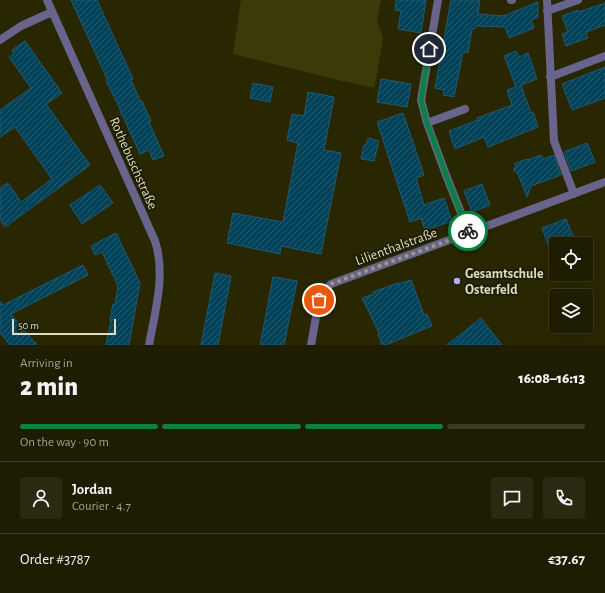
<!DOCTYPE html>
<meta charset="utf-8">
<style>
body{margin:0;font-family:"Alegreya Sans",sans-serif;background:#2b2a10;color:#f1f3f6;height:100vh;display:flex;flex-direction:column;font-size:15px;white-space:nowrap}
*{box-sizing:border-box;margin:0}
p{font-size:13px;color:#a1a299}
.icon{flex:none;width:22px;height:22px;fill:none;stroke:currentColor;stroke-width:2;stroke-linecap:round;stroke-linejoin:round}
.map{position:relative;height:345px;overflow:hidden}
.details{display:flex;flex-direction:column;background:#1e1d01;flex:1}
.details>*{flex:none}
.controls{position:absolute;left:549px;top:237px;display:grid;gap:8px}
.controls a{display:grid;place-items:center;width:44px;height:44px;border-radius:4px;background:#1e1d01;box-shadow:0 4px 16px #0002,0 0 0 1px #3c3b23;font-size:20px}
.scale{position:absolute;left:12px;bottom:10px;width:104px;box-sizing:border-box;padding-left:4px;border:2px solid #dcddc2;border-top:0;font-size:11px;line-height:14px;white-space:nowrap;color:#dcddc2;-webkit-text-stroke:3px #1e1e04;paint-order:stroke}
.pin{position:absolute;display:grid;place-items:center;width:34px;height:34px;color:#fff;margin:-17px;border:2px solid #fff;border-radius:50%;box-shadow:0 1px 4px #0007}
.courier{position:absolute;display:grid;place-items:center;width:40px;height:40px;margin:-20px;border:3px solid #0b8043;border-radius:50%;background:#fff;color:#222;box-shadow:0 1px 5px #0007}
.summary em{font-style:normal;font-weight:800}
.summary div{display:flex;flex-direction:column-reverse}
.summary{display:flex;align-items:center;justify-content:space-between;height:68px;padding:0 20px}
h1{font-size:26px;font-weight:800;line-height:30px}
.bar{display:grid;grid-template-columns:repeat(4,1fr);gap:6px 4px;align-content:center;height:48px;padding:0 20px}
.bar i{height:5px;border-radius:3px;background:#3c3b23}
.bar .selected{background:#0b8043}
.bar p{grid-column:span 4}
.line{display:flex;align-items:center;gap:10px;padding:0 20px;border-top:1px solid #3c3b23}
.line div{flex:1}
.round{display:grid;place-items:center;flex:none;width:42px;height:42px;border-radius:4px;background:#2b2a10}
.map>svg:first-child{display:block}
.green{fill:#3b3b09}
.building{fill:url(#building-hatch);stroke:#205971}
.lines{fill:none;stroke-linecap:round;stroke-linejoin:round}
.minor{stroke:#69648d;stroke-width:8}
.done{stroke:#9d9d7e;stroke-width:4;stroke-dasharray:0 7.2}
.route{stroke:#0b8043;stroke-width:5}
.poi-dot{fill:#b5acf8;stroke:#1e1e04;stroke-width:1.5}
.labels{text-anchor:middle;stroke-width:4;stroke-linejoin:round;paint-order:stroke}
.street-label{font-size:14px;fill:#dcddc2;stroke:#1e1e04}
.poi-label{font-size:14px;font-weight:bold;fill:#dcddc2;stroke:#1e1e04;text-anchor:start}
</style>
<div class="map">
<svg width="605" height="345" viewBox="0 0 605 345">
<defs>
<pattern id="building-hatch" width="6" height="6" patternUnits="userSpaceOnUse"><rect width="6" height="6" fill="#004259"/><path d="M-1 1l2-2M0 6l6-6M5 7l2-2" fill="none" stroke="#255d6f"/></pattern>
</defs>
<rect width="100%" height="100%" fill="#282701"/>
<path class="green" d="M241 0H381L377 21 383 38 377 74 374 88 338 80 233 54Z"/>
<path class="building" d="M71 0H97L133 79 131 80 141 102 142 101 151 121 149 122 164 156 153 160 149 150 140 154 123 116H122L120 110V109L106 81 107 80 103 70Z
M396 0H426L421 33 398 29 401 11 395 10Z
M451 0H480L478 14 503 16 538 2V17L531 20 534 28 509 38 505 27 476 26 475 29H472L468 53 463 52 454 97 443 95 444 90 435 88Z
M605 3V25L586 32 588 38 566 46 562 34 568 32 562 16 578 10V12Z
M25 41 62 93 46 104 90 165 5 227 0 219V188L8 183 21 202 52 179 15 127 0 137V110L31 88 9 57 14 54 12 50Z
M516 51 519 57 528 53 537 79 521 85 531 113 533 112 538 127 488 147 484 137 455 149 449 131 478 120 477 118 512 105 507 90 516 87 504 56Z
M605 67V98L572 110 562 84Z
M381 79 411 84 407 107 377 102Z
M253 83 273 87 270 102 250 98Z
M308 92 334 97 324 150 341 153 321 254 281 246 280 254 227 243 233 213 283 222 298 143 287 140 292 114 304 116Z
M403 113 424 175 416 178 424 205 444 198 452 221 425 230 421 218 410 222 377 122Z
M368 138 379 141 374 161 361 159 364 145H366Z
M587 143 595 162 571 171 564 152Z
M541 155 543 159 554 155 561 175 531 186 527 197 518 174 513 170 516 167 514 164 527 159 528 160Z
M482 184 490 205 472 212 464 191Z
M100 185 113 203 82 224 70 205Z
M566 219 574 238 549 247 542 228Z
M116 233 140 283 129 345H106L111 320H110L113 304 115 305 118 286 102 252 95 255 91 246Z
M83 265 88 275 11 314 37 345H10L0 333V301L3 305Z
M215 273 231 276 218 345H201Z
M273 277 297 281 284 345H260Z
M411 280 424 315 427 314 432 326 385 345H382L378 334 379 333 362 298 374 294 373 292 398 283V284Z
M481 318 502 345H447Z"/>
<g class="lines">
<path class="minor" d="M47 0 155 241C166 274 155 312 149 345
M438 0 421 100 427 123 446 175 469 233
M511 0H512
M547 0 554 141 574 194
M547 11 578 0
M0 40 21 26 52 12
M550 77 605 56
M427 123 465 109
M311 345 319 300 324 291 331 284 605 182"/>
</g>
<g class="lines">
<path class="done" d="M319 300 324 291 331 284 469 233 468 231"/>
<path class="route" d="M429 49 421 100 427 123 432 136 446 175 468 231"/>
</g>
<circle class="poi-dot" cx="457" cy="281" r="4"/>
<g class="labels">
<g class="street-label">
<text transform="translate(134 163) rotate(66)" y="5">Rothebuschstraße</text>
<text transform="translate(396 246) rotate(-20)" y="5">Lilienthalstraße</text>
</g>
<g class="poi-label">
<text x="465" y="278">Gesamtschule<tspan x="465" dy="16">Osterfeld</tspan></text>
</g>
</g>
</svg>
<div class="controls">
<a><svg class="icon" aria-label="locate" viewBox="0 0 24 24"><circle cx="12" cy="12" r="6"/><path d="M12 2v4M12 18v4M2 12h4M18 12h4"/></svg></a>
<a><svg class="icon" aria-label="layers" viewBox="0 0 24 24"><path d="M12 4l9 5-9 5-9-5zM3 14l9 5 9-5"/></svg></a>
</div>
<div class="scale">50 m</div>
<div class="pin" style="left:319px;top:300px;background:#ea580c"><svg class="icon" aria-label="bag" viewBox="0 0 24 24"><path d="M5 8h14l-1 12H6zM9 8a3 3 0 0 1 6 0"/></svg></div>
<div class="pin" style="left:429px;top:49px;background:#1f2937"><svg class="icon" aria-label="home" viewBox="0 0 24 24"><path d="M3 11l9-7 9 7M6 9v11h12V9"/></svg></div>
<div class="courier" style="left:468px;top:231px"><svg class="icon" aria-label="bike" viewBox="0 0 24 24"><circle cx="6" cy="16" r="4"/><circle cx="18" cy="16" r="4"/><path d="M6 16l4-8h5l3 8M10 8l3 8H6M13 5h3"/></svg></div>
</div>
<section class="details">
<div class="summary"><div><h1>2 min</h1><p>Arriving in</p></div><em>16:08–16:13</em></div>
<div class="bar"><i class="selected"></i><i class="selected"></i><i class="selected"></i><i></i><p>On the way · 90 m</p></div>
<div class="line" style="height:72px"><a class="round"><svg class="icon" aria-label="person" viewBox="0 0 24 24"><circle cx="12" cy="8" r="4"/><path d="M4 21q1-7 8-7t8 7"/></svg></a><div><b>Jordan</b><p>Courier · 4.7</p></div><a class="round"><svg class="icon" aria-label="chat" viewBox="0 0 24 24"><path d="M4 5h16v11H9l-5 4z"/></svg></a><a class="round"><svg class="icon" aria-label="phone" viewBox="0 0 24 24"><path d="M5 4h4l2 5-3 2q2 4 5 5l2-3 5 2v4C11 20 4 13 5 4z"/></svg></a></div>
<div class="line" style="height:52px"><div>Order #3787</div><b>€37.67</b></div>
</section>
